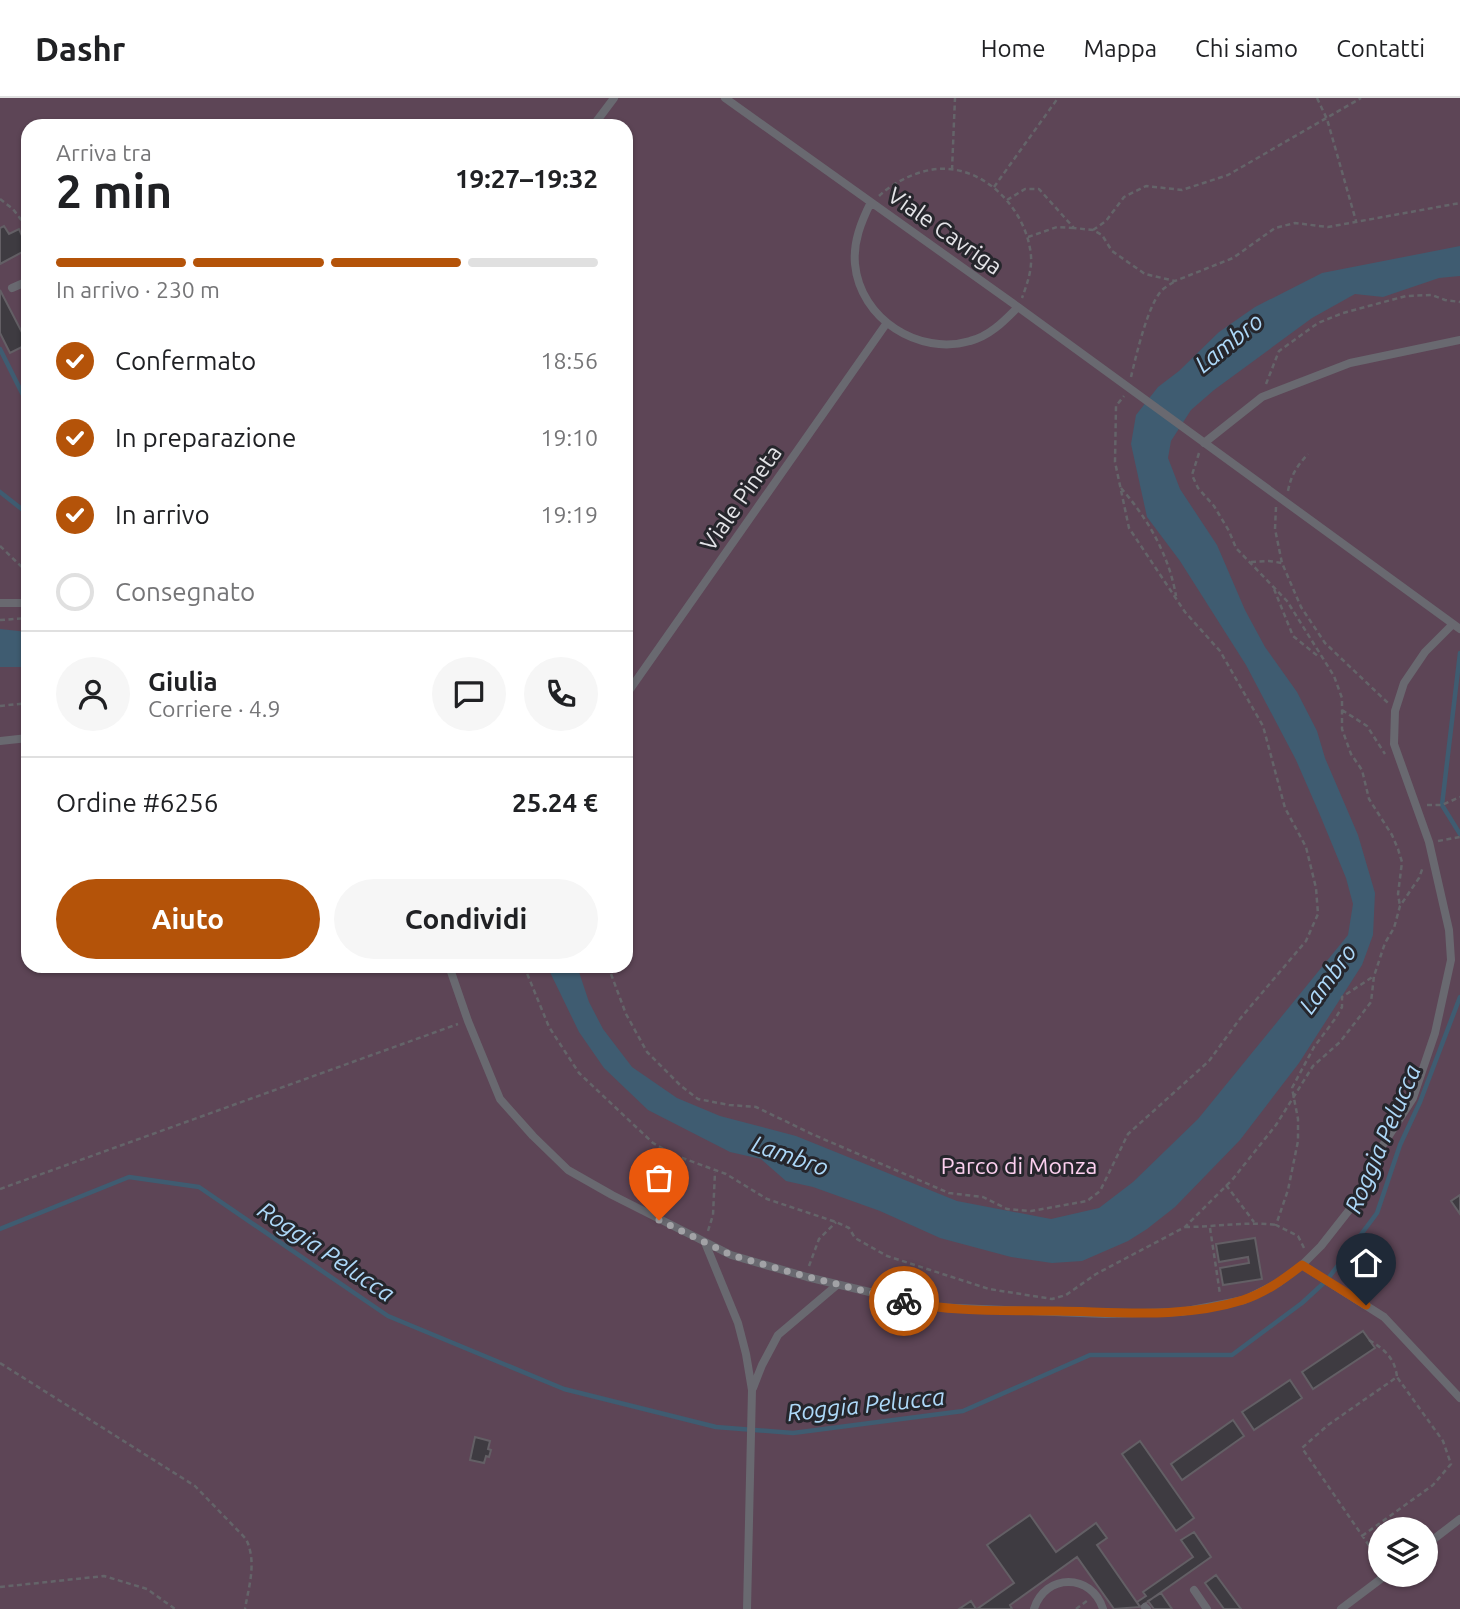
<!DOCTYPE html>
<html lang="it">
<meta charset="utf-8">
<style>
body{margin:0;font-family:Ubuntu,sans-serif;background:#f6f6f6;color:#202124;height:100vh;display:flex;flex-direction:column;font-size:26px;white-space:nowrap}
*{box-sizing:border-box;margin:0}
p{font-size:23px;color:#757577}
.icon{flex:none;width:38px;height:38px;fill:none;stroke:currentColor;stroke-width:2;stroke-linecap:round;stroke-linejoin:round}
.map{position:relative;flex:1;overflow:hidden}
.sheet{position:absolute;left:21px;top:21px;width:612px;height:854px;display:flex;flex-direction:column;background:#fff;border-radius:21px;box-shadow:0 2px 5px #0004}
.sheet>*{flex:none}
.tools{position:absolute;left:1368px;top:1419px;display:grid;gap:14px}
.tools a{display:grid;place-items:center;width:70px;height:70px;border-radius:50%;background:#fff;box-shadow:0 2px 5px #0004;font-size:35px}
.pin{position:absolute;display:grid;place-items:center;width:60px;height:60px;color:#fff;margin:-72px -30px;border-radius:50% 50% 50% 0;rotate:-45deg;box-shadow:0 0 7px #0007}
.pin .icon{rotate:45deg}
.courier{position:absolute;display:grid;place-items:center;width:70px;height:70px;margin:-35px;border:5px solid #b45309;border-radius:50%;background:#fff;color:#222;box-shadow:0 2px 9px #0007}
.headline em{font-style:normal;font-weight:600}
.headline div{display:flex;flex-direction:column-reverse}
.headline{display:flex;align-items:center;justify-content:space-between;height:119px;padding:0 35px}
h1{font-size:46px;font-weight:600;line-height:52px}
.bar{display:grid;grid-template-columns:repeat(4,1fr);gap:10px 7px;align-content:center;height:84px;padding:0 35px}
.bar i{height:9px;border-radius:5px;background:#e0e0e0}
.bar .current{background:#b45309}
.bar p{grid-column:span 4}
.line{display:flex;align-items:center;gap:18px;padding:0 35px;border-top:2px solid #e0e0e0}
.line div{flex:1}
.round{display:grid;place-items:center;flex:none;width:74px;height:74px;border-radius:37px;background:#f6f6f6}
ol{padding:0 35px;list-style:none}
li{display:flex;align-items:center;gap:21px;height:77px}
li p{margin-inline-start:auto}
li .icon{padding:7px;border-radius:50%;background:#b45309;color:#fff;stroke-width:4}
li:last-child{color:#757577}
li i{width:38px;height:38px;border:4px solid #e0e0e0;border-radius:50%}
.action{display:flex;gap:14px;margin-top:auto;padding:14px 35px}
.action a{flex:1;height:80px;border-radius:42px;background:#b45309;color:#fff;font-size:28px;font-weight:600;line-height:80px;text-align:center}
.action a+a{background:#f6f6f6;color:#202124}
header{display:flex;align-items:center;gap:42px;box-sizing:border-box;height:98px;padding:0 35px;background:#fff;border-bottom:2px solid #e0e0e0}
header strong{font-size:33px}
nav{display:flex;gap:38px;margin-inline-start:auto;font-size:24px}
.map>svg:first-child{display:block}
.green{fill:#5d4556;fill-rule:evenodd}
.water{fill:#3f5c71}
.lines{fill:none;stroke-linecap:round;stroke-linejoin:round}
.stream{stroke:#3f5c71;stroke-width:4.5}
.building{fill:#3e3b41;stroke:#635f65;stroke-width:2}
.path{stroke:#646469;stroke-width:2.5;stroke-dasharray:5 3.5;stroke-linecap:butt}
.service{stroke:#696970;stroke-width:8}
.done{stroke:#a2a2a6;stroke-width:7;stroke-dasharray:0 12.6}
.route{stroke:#b45309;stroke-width:9}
.labels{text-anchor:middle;stroke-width:6;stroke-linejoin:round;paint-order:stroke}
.street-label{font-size:23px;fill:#e4e4e8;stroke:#26262c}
.park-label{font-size:23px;fill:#fcd0ef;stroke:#26262c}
.water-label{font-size:24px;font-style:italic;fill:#add8f8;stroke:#26262c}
</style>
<header>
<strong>Dashr</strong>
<nav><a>Home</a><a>Mappa</a><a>Chi siamo</a><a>Contatti</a></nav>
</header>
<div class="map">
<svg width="1460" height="1511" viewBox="0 0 1460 1511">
<rect width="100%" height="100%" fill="#26262c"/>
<path class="green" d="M0 0H1460V1511H0ZM28 28H626V868H28ZM1381 1432H1426V1477H1381Z"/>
<path class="water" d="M1460 148V178L1439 180 1383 199 1355 196 1312 220 1214 292 1191 312 1171 343 1168 360 1180 391 1217 447 1245 512 1265 549 1297 594 1317 633 1325 660 1358 737 1375 795 1373 837 1362 867 1299 965 1240 1042 1175 1109 1147 1131 1128 1143 1082 1163 1052 1165 1011 1159 940 1140 880 1113 813 1089 786 1083 761 1061 730 1054 648 1012 604 970 579 934 547 868H577L589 904 603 931 632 969 677 1000 720 1018 796 1038 957 1103 1051 1121 1099 1110 1133 1084 1198 1021 1348 837 1353 806 1346 780 1320 717 1296 662 1246 567 1180 463 1147 419 1131 346 1136 317 1158 289 1179 273 1219 234 1255 209 1322 175Z
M0 531 28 534V569H0Z"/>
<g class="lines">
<path class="stream" d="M0 251 28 307
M0 394 28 416
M1460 555 1442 707 1460 736
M0 1131 129 1079 199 1089 388 1218 564 1291 716 1329 793 1335 963 1313 1090 1257H1232L1302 1205 1327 1182 1377 1115 1400 1047 1420 1004 1460 899"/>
</g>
<path class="building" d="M4 128 9 136 19 131 28 151 0 166V130Z
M0 192 28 246 10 255 0 235Z
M1460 1097V1116L1451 1103Z
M1255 1140 1262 1181 1223 1187 1220 1170 1249 1165 1248 1159 1219 1164 1216 1146Z
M1363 1233 1375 1250 1313 1291 1302 1274Z
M1290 1282 1302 1300 1254 1332 1242 1314Z
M1233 1322 1244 1338 1182 1382 1171 1366Z
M475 1339 490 1343 488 1351 491 1352 489 1359 486 1358 484 1365 470 1362Z
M1140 1343 1194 1420 1176 1433 1122 1356Z
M1030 1417 1056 1454 1096 1425 1107 1440 1097 1447 1140 1509 1114 1511 1077 1459 1010 1507 1012 1511H977L1014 1485 987 1447Z
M1194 1434 1211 1459 1140 1509 1137 1504 1146 1498 1143 1494 1193 1459 1181 1442Z
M1216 1477 1241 1511H1224L1205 1485Z
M1161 1495 1172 1511H1154L1148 1503Z
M971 1503 976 1511H959Z"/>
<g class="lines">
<path class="path" d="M1317 0 1327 21 1356 123
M952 72 955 0
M994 89 1058 0
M879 98C894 84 916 73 937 71 985 67 1027 112 1031 158 1032 173 1027 186 1022 200
M0 101 13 111 28 131
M1007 102 1025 91H1039L1074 130 1093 132 1102 137 1112 153 1145 176 1175 183 1233 160 1275 130 1295 125 1328 129 1460 105
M1093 132 1106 123 1124 99 1146 88 1182 92 1228 77 1361 0
M1028 139 1057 129 1074 130
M1131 279C1136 258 1147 210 1161 193 1165 189 1171 186 1175 183
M1266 286 1279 253 1318 225 1343 215 1406 198 1432 197 1445 202 1460 204
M1199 355 1192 377 1198 390 1214 408 1229 433 1236 450 1287 503 1334 578 1342 600V631L1351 656 1362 672 1369 701 1392 737 1398 751 1402 764 1398 796 1400 808
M1121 390C1148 421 1169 457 1176 498
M1288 393C1291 377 1297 368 1308 356
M1276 409 1275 431 1282 465 1301 509 1325 545 1388 605
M0 448 28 475
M1251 464 1269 463 1282 465
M1274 491 1293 538 1319 559
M0 522 28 520
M0 608 28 605
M1342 612 1367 628 1385 656
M1427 707H1442L1460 699
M1438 743 1460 739
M524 868 549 929 579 975 653 1045 674 1057 726 1076 767 1101 836 1124 849 1130 855 1140 887 1158 989 1191 1052 1201 1066 1197 1096 1176 1185 1129 1232 1082 1276 1027 1313 968 1340 944 1371 904 1374 878 1385 845 1394 830 1400 808 1419 780 1423 769
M608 868 626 916 647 954 681 988 698 1001 729 1007 756 1009 814 1037 949 1095 983 1099 1007 1111 1031 1113 1087 1103 1100 1093 1128 1036 1209 963 1239 922 1306 843 1318 816 1316 790 1306 749 1285 710 1263 628 1220 553 1185 514 1129 430 1115 364 1116 308 1124 298
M1226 1087 1254 1124
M0 1091 458 926
M1185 1129C1216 1129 1246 1123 1276 1127
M1210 1130 1220 1196
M708 1133 713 1117 715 1074
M1304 1150 1298 1138 1276 1127 1288 1092 1298 1043V1021L1292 990 1314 949 1335 921 1342 909V899L1374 878
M809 1168 819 1141 836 1124
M1369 1242C1384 1251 1395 1260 1397 1279
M0 1265 195 1388 246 1441C257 1464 249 1487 245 1511
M1362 1438 1433 1387 1451 1366 1443 1343 1397 1279 1328 1327 1302 1350 1381 1465
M0 1489 104 1478 147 1491 175 1511
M1076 1511 1088 1502"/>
<path class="service" d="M725 0 1018 209 1460 531
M593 28 614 0
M871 104C861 124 853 144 855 166 860 221 919 258 970 243 990 238 1004 223 1018 209
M12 190 28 183
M1204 345 1262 299 1350 265 1460 242
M0 505H28
M626 597 886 226
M0 643 28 640
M449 868 468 923 500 1001 533 1038 568 1072 612 1097 731 1157 807 1179 932 1209 1105 1216 1181 1214 1244 1202 1278 1185 1302 1167 1321 1148 1354 1106 1381 1050 1413 1000 1435 935 1451 862 1449 832 1429 744 1394 646 1395 613 1404 585 1425 554 1453 526
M706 1147 738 1225 746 1256 752 1292 747 1511
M1302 1167 1384 1219 1460 1300
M753 1290 762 1267 778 1237 837 1187
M1426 1447 1460 1421
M1194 1492 1207 1511
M1145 1509 1147 1511
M1034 1511C1045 1475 1092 1475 1103 1511
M1341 1511 1386 1477"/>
</g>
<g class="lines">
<path class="done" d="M659 1122 731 1157 793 1175 904 1203"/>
<path class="route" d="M904 1203C954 1215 1006 1212 1058 1213 1120 1214 1183 1221 1243 1202 1265 1195 1284 1181 1302 1167L1366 1207"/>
</g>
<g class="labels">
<g class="street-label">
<text transform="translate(945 133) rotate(35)" y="8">Viale Cavriga</text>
<text transform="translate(741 400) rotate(-55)" y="8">Viale Pineta</text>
</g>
<g class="park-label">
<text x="1019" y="1076">Parco di Monza</text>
</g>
<g class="water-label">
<text transform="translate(1229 245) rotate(-39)" y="8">Lambro</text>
<text transform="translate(1328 881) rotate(-54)" y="8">Lambro</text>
<text transform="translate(1383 1041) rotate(-67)" y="8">Roggia Pelucca</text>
<text transform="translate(790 1058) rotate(19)" y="8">Lambro</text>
<text transform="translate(326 1154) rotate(34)" y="8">Roggia Pelucca</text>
<text transform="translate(866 1307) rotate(-6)" y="8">Roggia Pelucca</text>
</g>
</g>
</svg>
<div class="tools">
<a><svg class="icon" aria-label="layers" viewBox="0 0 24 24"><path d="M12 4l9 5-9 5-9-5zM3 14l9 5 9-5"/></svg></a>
</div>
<div class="pin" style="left:659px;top:1122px;background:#ea580c"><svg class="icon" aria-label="bag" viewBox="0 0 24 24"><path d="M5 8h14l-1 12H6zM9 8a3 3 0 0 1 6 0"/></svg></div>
<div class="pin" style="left:1366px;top:1207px;background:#1f2937"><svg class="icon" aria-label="home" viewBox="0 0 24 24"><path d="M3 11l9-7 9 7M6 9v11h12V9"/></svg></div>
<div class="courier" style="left:904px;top:1203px"><svg class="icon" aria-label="bike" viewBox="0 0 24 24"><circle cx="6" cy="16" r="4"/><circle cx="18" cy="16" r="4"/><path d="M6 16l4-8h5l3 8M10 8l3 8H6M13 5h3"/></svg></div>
<section class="sheet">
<div class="headline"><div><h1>2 min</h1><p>Arriva tra</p></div><em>19:27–19:32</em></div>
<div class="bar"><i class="current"></i><i class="current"></i><i class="current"></i><i></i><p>In arrivo · 230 m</p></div>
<ol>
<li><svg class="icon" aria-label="check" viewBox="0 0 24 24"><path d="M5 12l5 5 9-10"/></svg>Confermato<p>18:56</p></li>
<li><svg class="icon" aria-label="check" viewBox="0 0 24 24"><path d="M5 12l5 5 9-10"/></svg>In preparazione<p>19:10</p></li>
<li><svg class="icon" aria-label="check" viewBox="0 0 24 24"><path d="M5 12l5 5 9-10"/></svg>In arrivo<p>19:19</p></li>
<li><i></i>Consegnato</li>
</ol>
<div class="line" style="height:126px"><a class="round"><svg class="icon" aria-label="person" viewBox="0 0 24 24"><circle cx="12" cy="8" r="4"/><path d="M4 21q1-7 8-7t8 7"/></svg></a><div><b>Giulia</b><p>Corriere · 4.9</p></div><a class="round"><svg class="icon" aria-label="chat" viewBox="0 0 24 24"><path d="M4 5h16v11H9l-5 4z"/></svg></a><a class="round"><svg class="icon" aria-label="phone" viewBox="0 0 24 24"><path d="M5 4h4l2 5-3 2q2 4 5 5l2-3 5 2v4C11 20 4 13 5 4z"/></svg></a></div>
<div class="line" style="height:91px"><div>Ordine #6256</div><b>25.24 €</b></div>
<div class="action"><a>Aiuto</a><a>Condividi</a></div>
</section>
</div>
